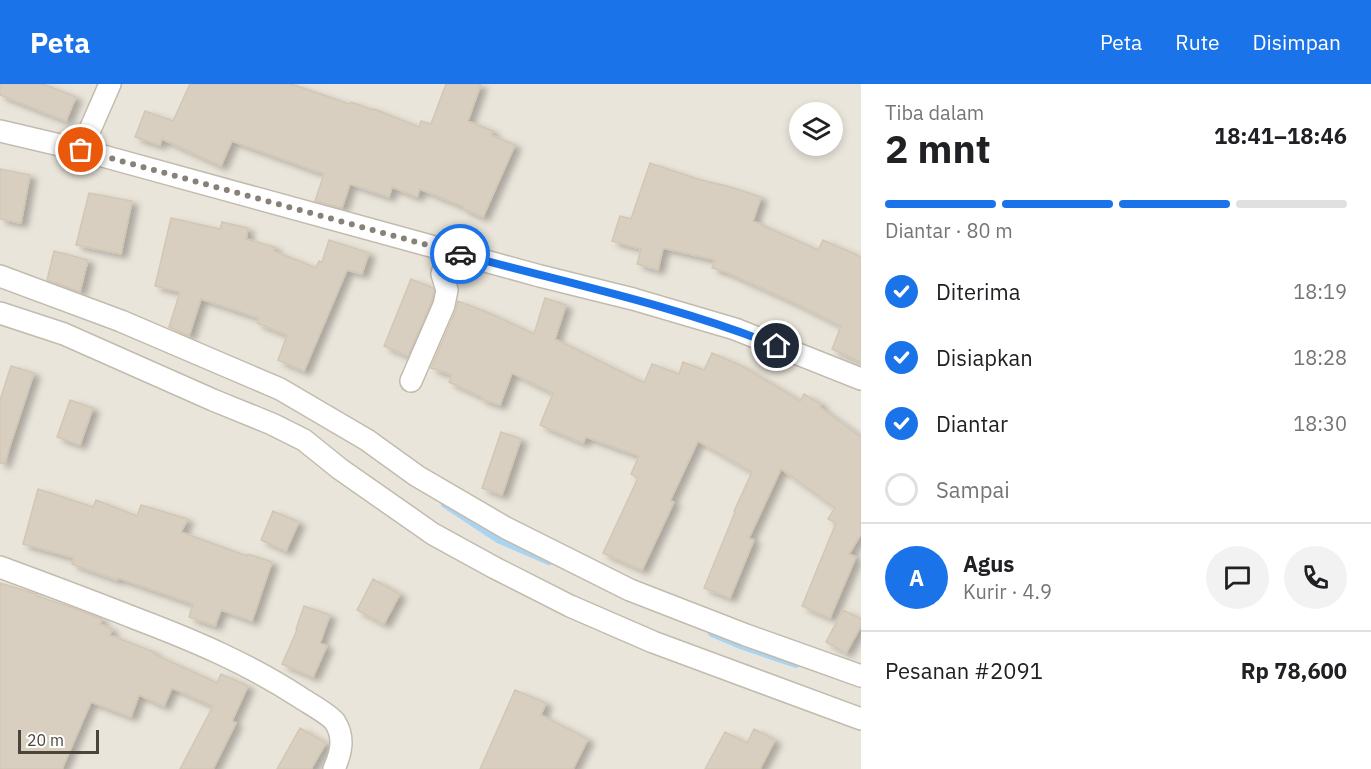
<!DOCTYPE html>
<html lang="id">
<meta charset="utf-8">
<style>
body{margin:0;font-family:"IBM Plex Sans",sans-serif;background:#f2f2f2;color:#202124;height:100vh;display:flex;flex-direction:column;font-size:22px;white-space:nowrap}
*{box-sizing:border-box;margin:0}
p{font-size:20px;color:#757577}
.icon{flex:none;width:33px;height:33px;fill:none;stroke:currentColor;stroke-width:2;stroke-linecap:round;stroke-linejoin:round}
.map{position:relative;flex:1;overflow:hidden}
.sheet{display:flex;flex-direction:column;background:#fff;width:510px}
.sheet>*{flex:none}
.controls{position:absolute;left:789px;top:18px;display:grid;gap:12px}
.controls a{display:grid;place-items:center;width:54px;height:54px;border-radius:50%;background:#fff;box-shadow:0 3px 9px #0003;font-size:30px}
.scale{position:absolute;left:18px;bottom:15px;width:81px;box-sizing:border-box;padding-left:6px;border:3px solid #4b4439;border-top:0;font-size:16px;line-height:21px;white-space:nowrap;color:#4b4439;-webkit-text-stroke:4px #fff;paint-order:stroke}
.pin{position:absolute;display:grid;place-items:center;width:51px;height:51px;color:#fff;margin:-26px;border:3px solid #fff;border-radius:50%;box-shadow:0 2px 6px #0007}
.courier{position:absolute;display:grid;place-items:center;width:60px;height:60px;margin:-30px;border:4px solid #1a73e8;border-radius:50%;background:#fff;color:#222;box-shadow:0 2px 8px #0007}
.head em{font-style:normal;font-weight:800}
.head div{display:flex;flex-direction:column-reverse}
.head{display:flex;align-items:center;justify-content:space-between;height:102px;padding:0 24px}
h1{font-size:39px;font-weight:800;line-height:45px}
.bar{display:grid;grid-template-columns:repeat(4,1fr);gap:9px 6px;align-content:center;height:72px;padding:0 24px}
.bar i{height:8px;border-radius:4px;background:#e0e0e0}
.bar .on{background:#1a73e8}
.bar p{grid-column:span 4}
.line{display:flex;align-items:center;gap:15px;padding:0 24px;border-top:2px solid #e0e0e0}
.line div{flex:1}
.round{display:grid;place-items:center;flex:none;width:63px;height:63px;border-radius:32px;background:#f2f2f2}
ol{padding:0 24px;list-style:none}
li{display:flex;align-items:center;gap:18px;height:66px}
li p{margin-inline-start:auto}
li .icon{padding:6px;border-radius:50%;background:#1a73e8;color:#fff;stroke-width:4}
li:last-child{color:#757577}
li i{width:33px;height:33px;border:3px solid #e0e0e0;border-radius:50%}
header{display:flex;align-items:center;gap:36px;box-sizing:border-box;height:84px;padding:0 30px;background:#1a73e8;color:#fff}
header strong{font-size:28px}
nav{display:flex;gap:33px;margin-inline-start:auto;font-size:21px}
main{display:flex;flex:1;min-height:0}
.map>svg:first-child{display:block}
.residential{fill:#eae5da;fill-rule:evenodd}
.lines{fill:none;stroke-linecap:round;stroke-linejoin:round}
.stream{stroke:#a9d4f2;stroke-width:8}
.building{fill:#d8cfc1;stroke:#d3c7b4;stroke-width:1.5;filter:url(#shadow)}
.minor-casing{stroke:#c2bbae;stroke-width:24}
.minor{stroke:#fff;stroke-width:21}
.done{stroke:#878178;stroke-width:6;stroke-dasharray:0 10.8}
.route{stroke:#1a73e8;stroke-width:8}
</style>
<header>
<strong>Peta</strong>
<nav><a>Peta</a><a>Rute</a><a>Disimpan</a></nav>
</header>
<main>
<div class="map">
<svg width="861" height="685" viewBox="0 0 861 685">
<defs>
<filter id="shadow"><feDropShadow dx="6" dy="4" stdDeviation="3" flood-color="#0004"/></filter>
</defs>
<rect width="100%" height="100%" fill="#f6f3ec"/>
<path class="residential" d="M0 0H861V685H0ZM800 28H832V62H800Z"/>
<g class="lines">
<path class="stream" d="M445 420 498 455 549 477
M712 549 743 562 796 580"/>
</g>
<path class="building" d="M0 0H43L76 13 66 37 0 11Z
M190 0H291L350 20 351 18 373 26 374 25 419 43 421 37 431 40 446 0H481L468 37 493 47 491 51 515 61 483 133 463 125 464 123 420 105 417 113 392 103 389 113 350 100 342 124 315 117 324 90 232 57 221 82 162 55 160 61 135 53 145 27 173 37Z
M650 79 701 96 727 102 761 113 753 137 818 166 823 156 861 173V278L832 265 841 242 793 218 726 188 712 184 715 176 663 164 658 186 637 180 641 165 612 157 620 132 631 135Z
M0 85 30 91 21 139 0 135Z
M89 109 132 117 121 170 76 161Z
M171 134 220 145 222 138 248 144 246 155 275 163 274 167 316 184 319 177 322 178 329 156 369 169 362 190 347 186 304 287 278 276 287 251 257 239 259 234 201 215 189 252 169 243 180 208 155 202Z
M54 167 88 176 80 208 47 196Z
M411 195 433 204 434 207 432 217 408 272 384 262Z
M545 214 566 221 555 255 644 299 652 280 679 290 683 278 704 286 712 269 742 282 800 317 804 310 821 320 820 323 861 353V450L849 470 856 473 830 534 802 522 836 439 828 435 835 424 781 385 749 454 754 456 730 514 704 504 735 428 734 427 752 388 698 357 670 417 674 418 642 486 603 469 638 394 631 390 639 372 586 353 583 359 540 341 553 309 512 289 500 321 481 315 482 313 449 298 452 291 431 284 456 226 458 217 489 229 534 250Z
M11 282 34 289 4 380 0 379V316Z
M70 316 93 324 80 361 57 353Z
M501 348 521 355 502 411 482 404Z
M38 405 93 423 96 416 137 432 141 421 188 435 181 448 247 472 248 470 272 478 252 537 221 526 215 542 189 533 193 520 118 494 117 496 72 480 74 474 23 460Z
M273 427 299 438 286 467 261 456Z
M373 495 400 510 384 540 357 526Z
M0 499 33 509 37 510 36 512 68 522 102 535 100 540 112 545 110 551 154 568V570L217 599 221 590 248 602 232 637 236 639 213 685H180L213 622 172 604 164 622 139 611 131 633 91 618 62 685H0Z
M304 522 330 531 320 559 327 562 313 593 282 580 297 546 296 545Z
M843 526 861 535V542L846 569 826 558Z
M515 606 546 619 541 631 588 655 573 685H480Z
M300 644 326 659 311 685H277Z
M754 645 775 656 760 685H705L725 648 747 659Z"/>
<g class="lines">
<g class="minor-casing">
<path id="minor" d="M0 47 81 66 540 192 633 215 735 245 861 295
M81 66 110 0
M0 192 121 237 280 305 367 356 417 392 506 444 630 506 746 551 861 592
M0 229 64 250 213 316 272 340 304 356 340 385 433 450 495 484 570 522 653 558 861 635
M411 297 444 221 447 206 442 190 449 167
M0 483C46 500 92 517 137 535 195 557 249 580 301 614 310 620 329 630 335 638 345 654 341 669 334 685"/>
</g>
<use href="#minor" class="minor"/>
</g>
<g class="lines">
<path class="done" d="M81 66 460 170"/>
<path class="route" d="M460 170C566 199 674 221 777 262"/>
</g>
</svg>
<div class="controls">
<a><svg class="icon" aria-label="layers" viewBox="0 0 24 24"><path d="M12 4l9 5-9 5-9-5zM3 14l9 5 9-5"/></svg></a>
</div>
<div class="scale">20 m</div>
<div class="pin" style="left:81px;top:66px;background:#ea580c"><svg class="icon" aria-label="bag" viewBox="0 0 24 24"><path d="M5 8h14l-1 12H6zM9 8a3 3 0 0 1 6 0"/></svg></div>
<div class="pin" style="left:777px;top:262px;background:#1f2937"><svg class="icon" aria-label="home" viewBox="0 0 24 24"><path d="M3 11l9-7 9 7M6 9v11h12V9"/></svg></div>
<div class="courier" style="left:460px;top:170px"><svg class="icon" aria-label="car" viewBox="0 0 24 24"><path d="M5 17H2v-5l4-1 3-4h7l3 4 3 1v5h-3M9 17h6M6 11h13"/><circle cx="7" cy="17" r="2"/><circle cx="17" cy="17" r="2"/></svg></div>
</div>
<section class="sheet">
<div class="head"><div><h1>2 mnt</h1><p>Tiba dalam</p></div><em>18:41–18:46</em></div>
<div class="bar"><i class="on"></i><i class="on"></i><i class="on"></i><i></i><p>Diantar · 80 m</p></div>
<ol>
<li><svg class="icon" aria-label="check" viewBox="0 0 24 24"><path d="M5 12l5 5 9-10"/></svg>Diterima<p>18:19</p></li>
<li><svg class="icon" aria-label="check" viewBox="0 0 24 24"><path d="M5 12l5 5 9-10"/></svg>Disiapkan<p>18:28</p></li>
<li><svg class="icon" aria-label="check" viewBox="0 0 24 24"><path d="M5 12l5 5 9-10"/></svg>Diantar<p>18:30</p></li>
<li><i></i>Sampai</li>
</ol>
<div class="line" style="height:108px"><b class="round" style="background:#1a73e8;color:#fff">A</b><div><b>Agus</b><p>Kurir · 4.9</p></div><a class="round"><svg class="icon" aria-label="chat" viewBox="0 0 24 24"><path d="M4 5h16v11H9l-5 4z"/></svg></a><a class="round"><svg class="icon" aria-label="phone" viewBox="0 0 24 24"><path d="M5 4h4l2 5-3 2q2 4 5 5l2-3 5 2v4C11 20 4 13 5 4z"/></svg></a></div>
<div class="line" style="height:78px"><div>Pesanan #2091</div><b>Rp 78,600</b></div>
</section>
</main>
